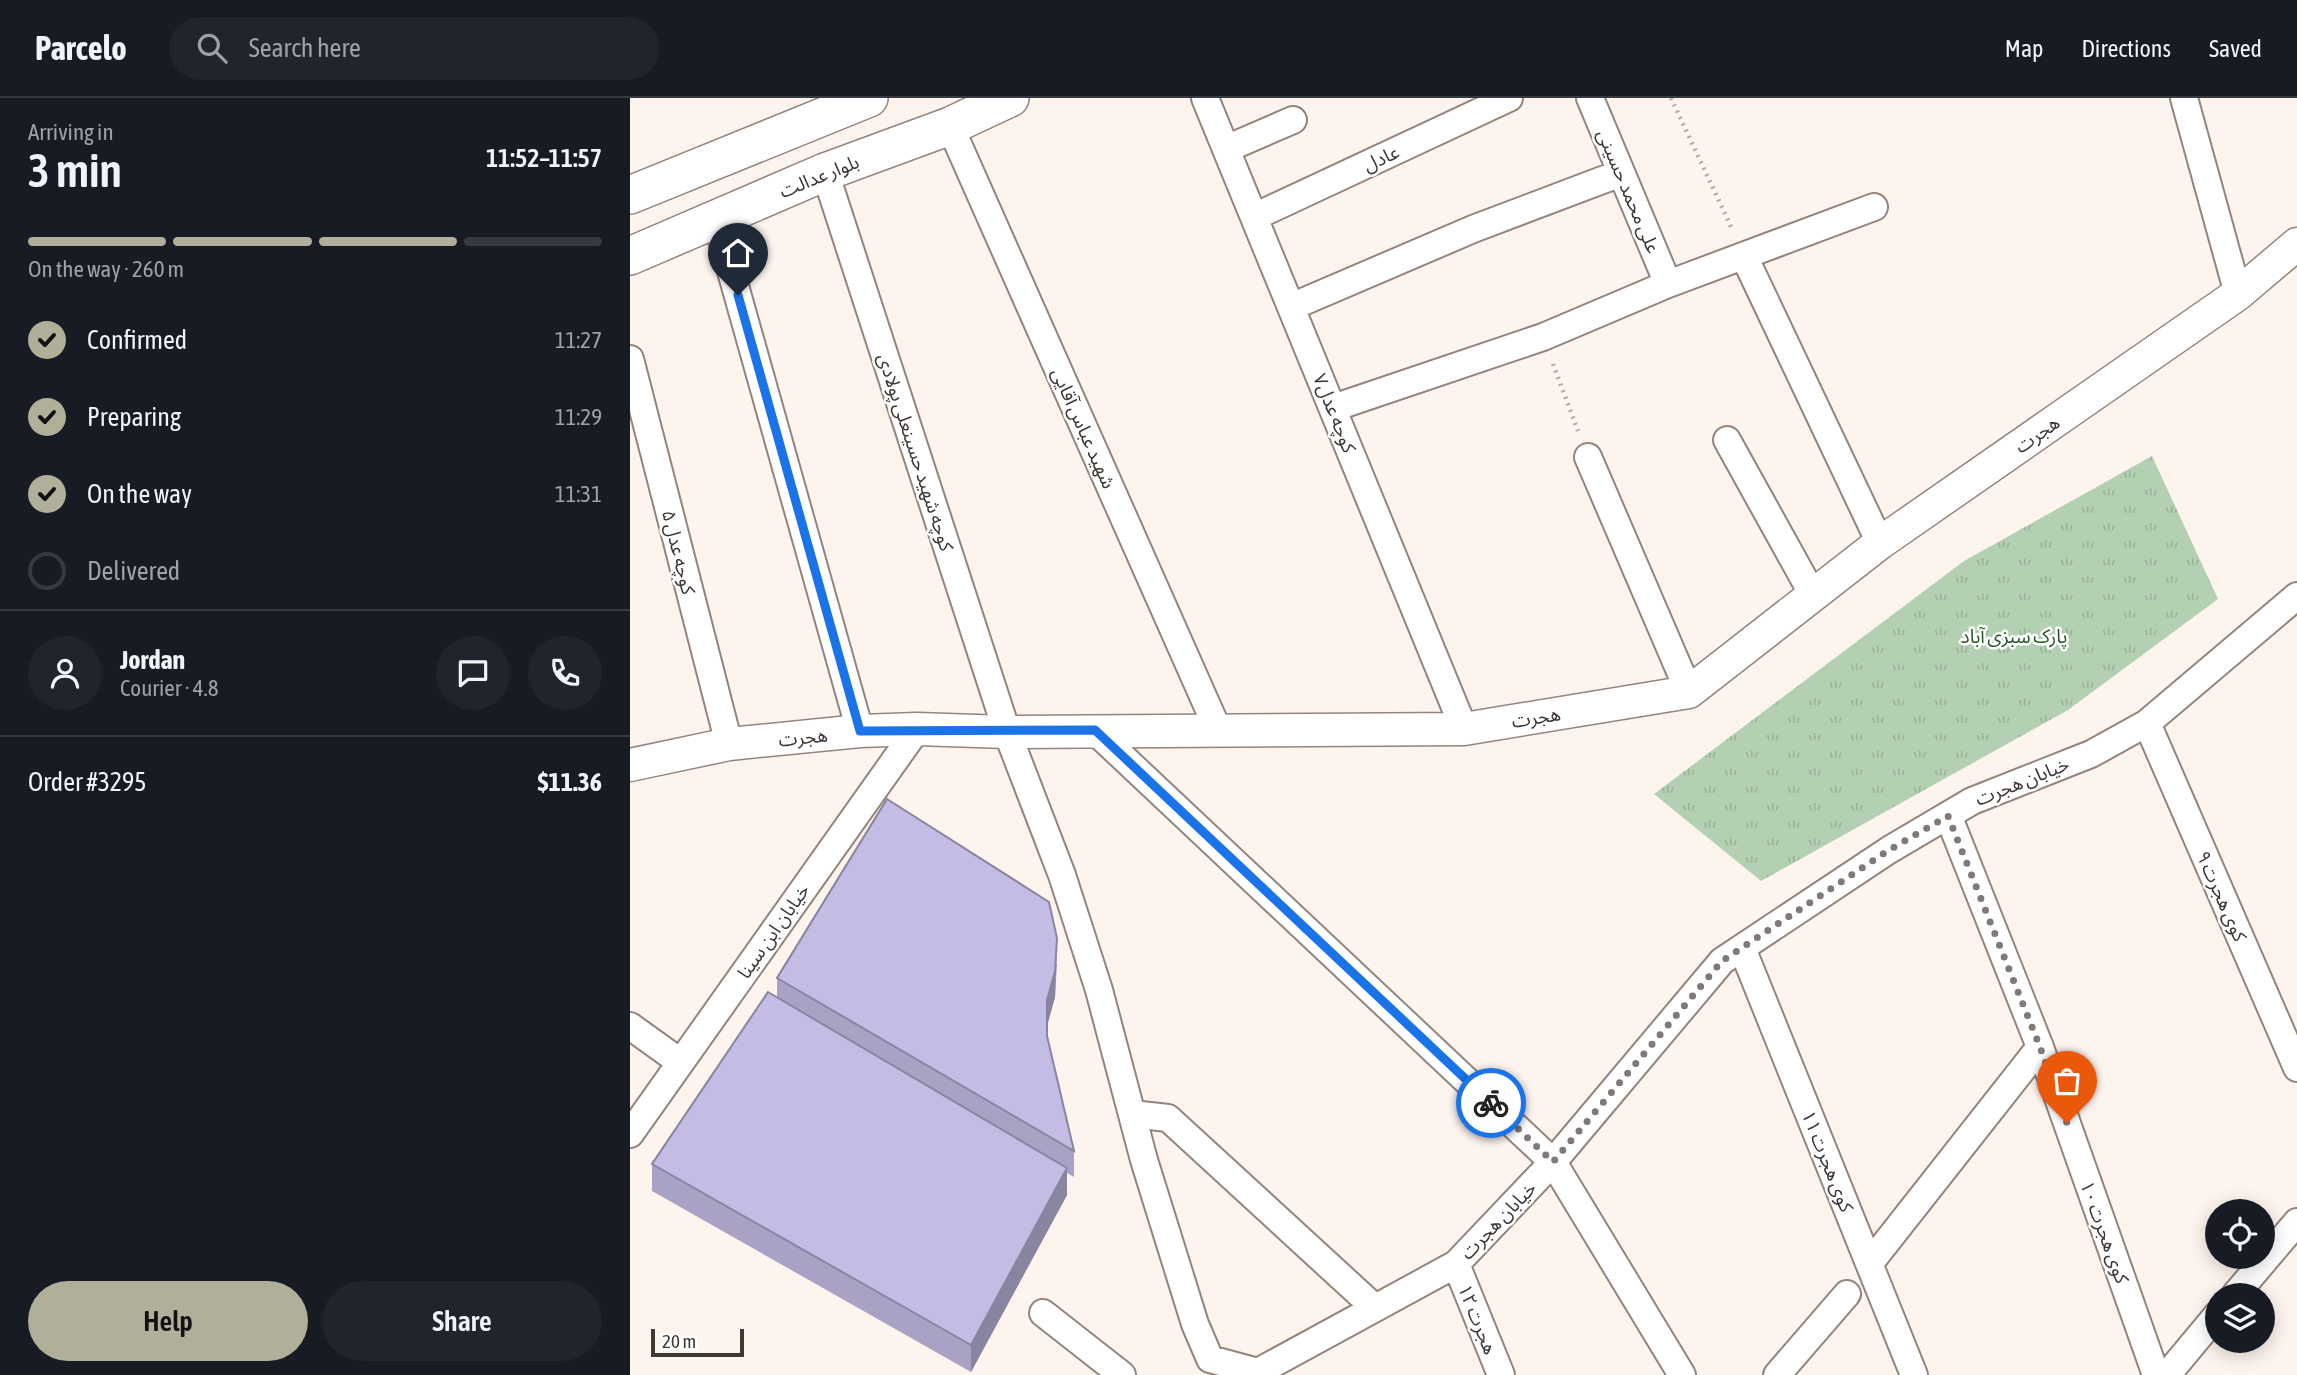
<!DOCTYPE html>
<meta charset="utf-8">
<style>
body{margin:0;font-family:"Asap Condensed","Noto Sans Arabic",sans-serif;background:#20242c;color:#f1f3f6;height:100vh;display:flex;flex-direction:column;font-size:26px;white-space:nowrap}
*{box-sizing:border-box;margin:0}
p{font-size:23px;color:#9ea1a6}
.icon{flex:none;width:38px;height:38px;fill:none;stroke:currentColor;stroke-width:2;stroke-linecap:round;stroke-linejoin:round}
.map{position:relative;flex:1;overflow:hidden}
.details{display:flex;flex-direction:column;background:#171b24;width:630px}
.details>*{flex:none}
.fabs{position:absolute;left:1575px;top:1101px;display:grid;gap:14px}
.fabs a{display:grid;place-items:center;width:70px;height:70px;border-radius:50%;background:#171b24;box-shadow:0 4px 18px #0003;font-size:35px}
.scale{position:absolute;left:21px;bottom:18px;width:93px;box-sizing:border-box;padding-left:7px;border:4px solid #3e3734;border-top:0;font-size:19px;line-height:24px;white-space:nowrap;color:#3e3734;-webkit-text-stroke:5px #fff;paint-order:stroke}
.pin{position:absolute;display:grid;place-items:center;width:60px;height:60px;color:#fff;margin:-72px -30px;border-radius:50% 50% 50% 0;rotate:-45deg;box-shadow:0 0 7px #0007}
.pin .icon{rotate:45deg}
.courier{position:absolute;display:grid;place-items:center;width:70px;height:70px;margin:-35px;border:5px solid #1a73e8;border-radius:50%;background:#fff;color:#222;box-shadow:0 2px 9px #0007}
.headline em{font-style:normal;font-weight:600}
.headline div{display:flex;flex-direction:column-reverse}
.headline{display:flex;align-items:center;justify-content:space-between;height:119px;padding:0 28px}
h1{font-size:46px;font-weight:600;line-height:52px}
.bar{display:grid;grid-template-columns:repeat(4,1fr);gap:10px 7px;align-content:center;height:84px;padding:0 28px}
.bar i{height:9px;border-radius:5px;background:#363941}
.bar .current{background:#b1af99}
.bar p{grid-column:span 4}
.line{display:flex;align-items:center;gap:18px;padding:0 28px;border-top:2px solid #363941}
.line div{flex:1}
.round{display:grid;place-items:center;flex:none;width:74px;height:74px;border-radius:37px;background:#20242c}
ol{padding:0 28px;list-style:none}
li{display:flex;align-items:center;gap:21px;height:77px}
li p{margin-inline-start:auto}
li .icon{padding:7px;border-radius:50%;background:#b1af99;color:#111;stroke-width:4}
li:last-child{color:#9ea1a6}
li i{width:38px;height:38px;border:4px solid #363941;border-radius:50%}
.button{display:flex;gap:14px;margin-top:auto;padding:14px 28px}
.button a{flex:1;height:80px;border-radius:42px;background:#b1af99;color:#111;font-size:28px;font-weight:600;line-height:80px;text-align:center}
.button a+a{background:#20242c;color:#f1f3f6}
header{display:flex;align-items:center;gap:42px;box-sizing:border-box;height:98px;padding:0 35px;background:#171b24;border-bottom:2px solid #363941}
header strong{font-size:33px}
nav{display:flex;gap:38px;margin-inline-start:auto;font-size:24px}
.search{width:490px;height:63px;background:#20242c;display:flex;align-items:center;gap:18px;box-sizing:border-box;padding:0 24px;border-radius:38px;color:#9ea1a6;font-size:26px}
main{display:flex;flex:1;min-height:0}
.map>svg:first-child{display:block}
.park{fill:url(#park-tufts)}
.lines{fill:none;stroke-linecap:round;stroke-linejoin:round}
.minor-casing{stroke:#94847c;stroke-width:30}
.tertiary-casing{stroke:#94847c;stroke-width:35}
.secondary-casing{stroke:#94847c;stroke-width:40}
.path{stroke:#b4aba6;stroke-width:4.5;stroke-dasharray:2 5;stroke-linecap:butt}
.minor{stroke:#fff;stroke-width:26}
.tertiary{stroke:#fff;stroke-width:32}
.secondary{stroke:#fff;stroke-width:37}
.wall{fill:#a9a2c4}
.shaded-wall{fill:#8984a0}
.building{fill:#c4bce4;stroke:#8984a0;stroke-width:2}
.done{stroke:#817975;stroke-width:7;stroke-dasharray:0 12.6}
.route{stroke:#1a73e8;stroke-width:9}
.labels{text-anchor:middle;stroke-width:5;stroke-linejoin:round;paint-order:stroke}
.street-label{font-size:19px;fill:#3e3734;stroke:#fff}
.park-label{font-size:19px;fill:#265327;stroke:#fff}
</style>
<header>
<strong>Parcelo</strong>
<div class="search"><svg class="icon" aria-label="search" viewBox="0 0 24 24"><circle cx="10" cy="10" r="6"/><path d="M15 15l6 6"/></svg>Search here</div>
<nav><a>Map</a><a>Directions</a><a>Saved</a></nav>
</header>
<main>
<section class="details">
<div class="headline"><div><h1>3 min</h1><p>Arriving in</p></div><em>11:52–11:57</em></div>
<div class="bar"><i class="current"></i><i class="current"></i><i class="current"></i><i></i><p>On the way · 260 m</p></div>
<ol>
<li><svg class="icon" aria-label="check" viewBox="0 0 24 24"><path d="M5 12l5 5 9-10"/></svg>Confirmed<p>11:27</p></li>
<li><svg class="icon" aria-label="check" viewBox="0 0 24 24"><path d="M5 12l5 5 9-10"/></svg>Preparing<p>11:29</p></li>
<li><svg class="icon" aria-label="check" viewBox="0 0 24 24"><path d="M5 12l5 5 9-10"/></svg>On the way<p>11:31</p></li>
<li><i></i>Delivered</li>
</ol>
<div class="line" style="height:126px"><a class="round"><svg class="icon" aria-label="person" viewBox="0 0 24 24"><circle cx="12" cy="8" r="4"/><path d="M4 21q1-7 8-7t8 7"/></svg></a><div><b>Jordan</b><p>Courier · 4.8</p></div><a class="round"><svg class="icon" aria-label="chat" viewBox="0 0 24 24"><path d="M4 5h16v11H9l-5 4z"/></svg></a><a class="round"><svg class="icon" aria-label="phone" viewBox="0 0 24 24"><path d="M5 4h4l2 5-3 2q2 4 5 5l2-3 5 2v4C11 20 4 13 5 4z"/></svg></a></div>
<div class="line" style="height:91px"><div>Order #3295</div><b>$11.36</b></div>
<div class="button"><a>Help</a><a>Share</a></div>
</section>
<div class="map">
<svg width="1667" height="1277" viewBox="0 0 1667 1277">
<defs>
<pattern id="park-tufts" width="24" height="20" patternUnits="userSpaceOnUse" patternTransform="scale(1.75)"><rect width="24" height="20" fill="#b3d0b2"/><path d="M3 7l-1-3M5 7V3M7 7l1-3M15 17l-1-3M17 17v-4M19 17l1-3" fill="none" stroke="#9bb39a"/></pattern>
</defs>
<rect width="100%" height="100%" fill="#fef4ee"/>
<path class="park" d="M1522 358 1588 501 1438 612 1131 783 1024 696 1334 463Z"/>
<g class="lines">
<g class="minor-casing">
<path id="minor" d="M575 0 834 631
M960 0 1038 186
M1554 0 1608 196
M320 28 588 632
M596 51 663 22
M195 74 377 634 432 777 469 892 514 1062 565 1226 580 1261
M624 119 879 0
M86 120 230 633
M1114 158 1250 445
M661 209 843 131 991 75
M0 261 99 646
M703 310 913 239 1038 186 1244 109
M1097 342 1183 497
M958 359 1059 594
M1517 625 1667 970
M465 633 923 1064 1052 1277
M1318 717 1410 949 1526 1277
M1112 850 1284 1277
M0 928 50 964
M502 1016 538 1020 745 1210
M0 1036 287 631
M1240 1165 1410 949
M826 1166 871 1277
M1605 1197 1667 1124
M413 1215 492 1277
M580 1261 628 1274 826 1166 923 1064 1092 863 1259 752 1342 703 1461 656 1517 625 1667 498
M1147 1277 1217 1196
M1537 1277 1587 1217"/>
</g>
<g class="tertiary-casing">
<path id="tertiary" d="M0 667 99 646 230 633 287 631 377 634 834 631 1059 594 1250 445 1608 196 1667 146"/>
</g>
<g class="secondary-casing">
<path id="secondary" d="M0 97 239 0
M0 158 195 74 320 28 380 0"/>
</g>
<path class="path" d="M1041 0 1103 133
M923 266 948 333"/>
<use href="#minor" class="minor"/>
<use href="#tertiary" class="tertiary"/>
<use href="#secondary" class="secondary"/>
</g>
<path class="wall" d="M427 866 425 899 417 928V938L444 1053V1079L437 1075V1097L341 1274 22 1093V1066L147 899V880Z"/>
<path class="shaded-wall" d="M427 840 425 899 417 928V902Z
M437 1070V1097L341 1274V1247Z"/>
<path class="building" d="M257 701 419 804 427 840 425 873 417 902V938L444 1053 147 880Z
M138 894 437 1070 341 1247 22 1066Z"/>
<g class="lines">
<path class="done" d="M861 1005 923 1064 1092 863 1259 752 1318 718 1410 949 1437 1025"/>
<path class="route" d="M108 197 230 633 465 632 861 1005"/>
</g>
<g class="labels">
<g class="street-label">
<text transform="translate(751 60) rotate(-25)" y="7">عادل</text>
<text transform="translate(189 78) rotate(-22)" y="7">بلوار عدالت</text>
<text transform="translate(999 93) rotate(67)" y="7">علی محمد حسینی</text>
<text transform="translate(705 315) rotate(68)" y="7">کوچه عدل۷</text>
<text transform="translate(454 330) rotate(66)" y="7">شهید عباس آقایی</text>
<text transform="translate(1407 336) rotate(-35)" y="7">هجرت</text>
<text transform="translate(286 354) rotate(72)" y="7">کوچه شهید حسینعلی پولادی</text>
<text transform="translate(49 454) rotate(76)" y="7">کوچه عدل ۵</text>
<text transform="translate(906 619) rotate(-9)" y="7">هجرت</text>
<text transform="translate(173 639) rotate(-6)" y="7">هجرت</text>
<text transform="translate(1392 683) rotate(-22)" y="7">خیابان هجرت</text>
<text transform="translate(1592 798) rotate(66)" y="7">کوی هجرت ۹</text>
<text transform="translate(143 833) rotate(-55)" y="7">خیابان ابن سینا</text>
<text transform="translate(1198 1063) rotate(68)" y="7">کوی هجرت ۱۱</text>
<text transform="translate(868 1122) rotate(-46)" y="7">خیابان هجرت</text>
<text transform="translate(1475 1134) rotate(70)" y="7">کوی هجرت ۱۰</text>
<text transform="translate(848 1221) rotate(68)" y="7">هجرت ۱۲</text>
</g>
<g class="park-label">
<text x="1384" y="545">پارک سبزی آباد</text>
</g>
</g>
</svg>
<div class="fabs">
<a><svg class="icon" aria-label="locate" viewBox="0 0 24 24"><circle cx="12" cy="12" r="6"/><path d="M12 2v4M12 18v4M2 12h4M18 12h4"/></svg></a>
<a><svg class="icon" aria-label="layers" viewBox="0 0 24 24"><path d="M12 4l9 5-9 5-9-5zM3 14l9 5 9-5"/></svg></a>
</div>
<div class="scale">20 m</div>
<div class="pin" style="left:1437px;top:1025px;background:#ea580c"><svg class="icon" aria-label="bag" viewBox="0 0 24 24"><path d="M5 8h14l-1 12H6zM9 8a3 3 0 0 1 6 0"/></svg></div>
<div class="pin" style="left:108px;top:197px;background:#1f2937"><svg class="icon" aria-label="home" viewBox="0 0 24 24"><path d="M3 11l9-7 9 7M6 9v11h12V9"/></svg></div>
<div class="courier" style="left:861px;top:1005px"><svg class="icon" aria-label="bike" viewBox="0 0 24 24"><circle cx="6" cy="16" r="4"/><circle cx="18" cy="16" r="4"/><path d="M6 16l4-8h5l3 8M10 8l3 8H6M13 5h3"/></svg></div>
</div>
</main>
